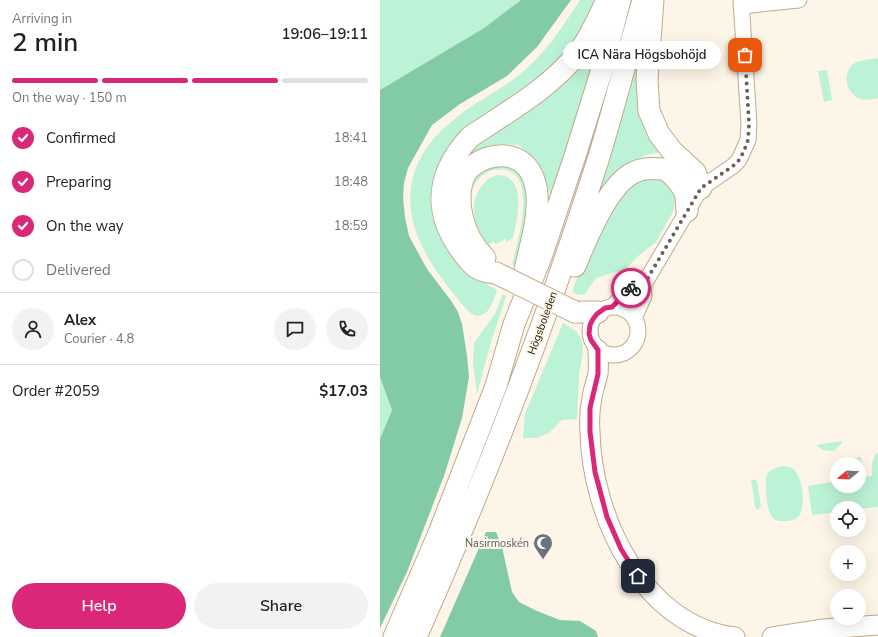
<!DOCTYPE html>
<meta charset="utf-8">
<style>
body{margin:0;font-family:"Nunito Sans",sans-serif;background:#f2f2f2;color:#222;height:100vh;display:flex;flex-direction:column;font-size:15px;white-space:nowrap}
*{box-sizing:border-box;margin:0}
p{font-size:13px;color:#767676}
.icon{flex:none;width:22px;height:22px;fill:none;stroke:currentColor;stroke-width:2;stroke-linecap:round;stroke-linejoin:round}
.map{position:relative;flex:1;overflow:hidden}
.drawer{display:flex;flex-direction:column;background:#fff;width:380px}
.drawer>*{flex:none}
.needle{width:26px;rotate:252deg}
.buttons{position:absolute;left:450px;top:457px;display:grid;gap:8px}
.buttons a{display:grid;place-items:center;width:36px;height:36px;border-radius:50%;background:#fff;box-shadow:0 4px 16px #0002;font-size:20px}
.pin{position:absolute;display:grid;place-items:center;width:34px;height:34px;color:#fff;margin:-17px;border-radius:8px;box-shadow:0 2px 6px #0006}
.courier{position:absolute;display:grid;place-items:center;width:40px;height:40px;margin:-20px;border:3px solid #db2777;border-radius:50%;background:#fff;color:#222;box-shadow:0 1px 5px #0007}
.bubble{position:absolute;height:28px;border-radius:14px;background:#fff;box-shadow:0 4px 16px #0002;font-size:13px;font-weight:600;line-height:28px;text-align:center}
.summary em{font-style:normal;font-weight:600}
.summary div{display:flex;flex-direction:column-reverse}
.summary{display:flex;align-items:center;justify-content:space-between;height:68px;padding:0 12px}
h1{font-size:26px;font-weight:600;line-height:30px}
.bar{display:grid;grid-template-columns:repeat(4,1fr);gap:6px 4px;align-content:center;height:48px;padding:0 12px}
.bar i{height:5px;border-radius:3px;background:#e0e0e0}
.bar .selected{background:#db2777}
.bar p{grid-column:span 4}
.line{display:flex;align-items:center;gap:10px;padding:0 12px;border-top:1px solid #e0e0e0}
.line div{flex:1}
.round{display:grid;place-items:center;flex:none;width:42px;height:42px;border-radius:21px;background:#f2f2f2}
ol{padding:0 12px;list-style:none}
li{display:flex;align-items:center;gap:12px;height:44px}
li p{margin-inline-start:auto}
li .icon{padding:4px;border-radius:50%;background:#db2777;color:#fff;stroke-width:4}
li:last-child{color:#767676}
li i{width:22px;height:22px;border:2px solid #e0e0e0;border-radius:50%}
.cta{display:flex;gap:8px;margin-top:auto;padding:8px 12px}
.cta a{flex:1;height:46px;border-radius:24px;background:#db2777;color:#fff;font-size:16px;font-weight:600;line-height:46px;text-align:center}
.cta a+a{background:#f2f2f2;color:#222}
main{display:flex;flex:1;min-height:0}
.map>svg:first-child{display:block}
.green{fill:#bcf2d6}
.forest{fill:#83cba7}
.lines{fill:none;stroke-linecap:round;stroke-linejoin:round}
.minor-casing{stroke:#bfab8b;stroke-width:17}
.tertiary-casing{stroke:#bfab8b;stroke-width:21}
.secondary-casing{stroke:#bfab8b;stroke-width:23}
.minor{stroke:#fff;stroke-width:15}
.tertiary{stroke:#fff;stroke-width:19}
.secondary{stroke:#fff;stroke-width:21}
.secondary-bridge-casing{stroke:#bfab8b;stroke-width:23;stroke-linecap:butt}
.secondary-bridge{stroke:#fff;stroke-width:21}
.done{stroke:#696255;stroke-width:4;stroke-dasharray:0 7.2}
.route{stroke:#db2777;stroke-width:5}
.labels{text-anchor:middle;stroke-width:4;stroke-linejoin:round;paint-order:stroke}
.street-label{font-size:11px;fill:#1a1307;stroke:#fdf5e7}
.worship-label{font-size:11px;fill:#5b616d;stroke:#fdf5e7;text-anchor:end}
</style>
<main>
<section class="drawer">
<div class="summary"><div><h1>2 min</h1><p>Arriving in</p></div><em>19:06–19:11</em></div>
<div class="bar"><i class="selected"></i><i class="selected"></i><i class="selected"></i><i></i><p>On the way · 150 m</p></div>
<ol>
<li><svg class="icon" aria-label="check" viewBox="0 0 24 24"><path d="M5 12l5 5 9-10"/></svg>Confirmed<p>18:41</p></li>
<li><svg class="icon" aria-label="check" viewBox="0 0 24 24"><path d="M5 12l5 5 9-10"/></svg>Preparing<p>18:48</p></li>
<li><svg class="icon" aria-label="check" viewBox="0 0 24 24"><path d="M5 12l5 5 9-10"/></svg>On the way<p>18:59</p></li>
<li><i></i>Delivered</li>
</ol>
<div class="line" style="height:72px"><a class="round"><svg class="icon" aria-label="person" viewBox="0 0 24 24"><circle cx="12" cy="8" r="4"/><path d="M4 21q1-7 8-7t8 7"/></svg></a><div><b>Alex</b><p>Courier · 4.8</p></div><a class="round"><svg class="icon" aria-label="chat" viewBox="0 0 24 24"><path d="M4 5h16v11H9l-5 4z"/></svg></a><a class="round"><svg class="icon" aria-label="phone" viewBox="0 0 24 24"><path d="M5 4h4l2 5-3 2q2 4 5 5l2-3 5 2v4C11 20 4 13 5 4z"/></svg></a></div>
<div class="line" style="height:52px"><div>Order #2059</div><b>$17.03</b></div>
<div class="cta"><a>Help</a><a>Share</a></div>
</section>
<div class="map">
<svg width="498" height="637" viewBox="0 0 498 637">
<rect width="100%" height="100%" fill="#fdf5e7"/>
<path class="green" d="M0 0H141L104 28 0 90Z
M200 0H219L211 17 175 68 77 139 99 280 117 290C113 305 104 326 87 310 74 294 59 277 49 259 17 205 26 156 76 118 94 103 115 93 134 79 162 58 181 29 200 0Z
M223 30 172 195 167 189 164 173 150 155 139 145 119 144 87 157 100 142 130 120 169 96 200 63Z
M259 52 293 158C289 156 283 153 279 153 252 151 227 191 212 209Z
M496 58 498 59V98C492 99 485 101 480 99 466 93 462 76 472 65 478 60 489 60 496 58Z
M447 70 452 100 444 102 438 71Z
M122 165 139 171 148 189V216L135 267 132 264C138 241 162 162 114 170 102 172 95 182 91 192 94 173 104 168 122 165Z
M118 175C148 177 137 218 133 238L126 242V239L116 244 113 241 109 245C104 242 102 238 100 232 97 226 94 218 94 211 93 196 103 178 118 175Z
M267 178H277L287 183 293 190 295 200 293 212 276 242 257 257 244 271 235 272 216 278 205 294 198 295 193 292V288L211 248 228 215 247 188 257 182Z
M123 294 126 296C121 314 114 331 109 349 105 364 101 379 97 394L93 363 94 343 115 314Z
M183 323 197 332 202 341 203 353 199 374 197 419 182 420 170 432 157 438H143L145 414Z
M0 377 12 410 0 439Z
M462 441 461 444 454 451 443 450 436 445Z
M498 452V507L479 509 457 508V512L432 515 428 486 457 481V486H479V478L492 476C492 466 491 459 498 452Z
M481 457 484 475 479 476V464H458L457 460Z
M403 466C406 466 410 467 412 468 423 475 427 508 418 517 413 521 408 521 403 521 399 522 395 520 392 517 387 511 384 482 387 475 390 469 398 467 403 466Z
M371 480H375L377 481 381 507 377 510 375 506Z"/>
<path class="forest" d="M141 0H191L157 47 127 76 80 104 52 125 28 168 24 183 23 197 25 217 29 236 47 269 72 302 78 312 82 324 87 356 89 377 82 418 64 476 27 572 0 628V439L12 410 0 377V90L104 28Z
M106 532H116L122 547 132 592 139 602 157 611 180 620 200 621 216 631 218 637H60Z"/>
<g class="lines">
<g class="minor-casing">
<path id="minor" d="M361 6 419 0
M210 331a24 24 0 1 1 48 0a24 24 0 1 1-48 0Z
M232 307 251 287 263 286
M254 318 264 296 263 286 321 188 353 166 359 160 368 140 369 124 361 0"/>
</g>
<g class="tertiary-casing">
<path id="tertiary" d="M218 350C218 358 219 366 218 374 216 382 213 390 212 398 210 408 209 420 210 431 211 514 262 626 355 637
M392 637 444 629 498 625"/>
</g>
<g class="secondary-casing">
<path id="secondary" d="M273 0 267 80 269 111 279 134 292 151 315 172 321 188
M105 258C92 246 86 233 82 216 79 202 79 187 85 174 90 166 99 161 107 158 136 150 154 165 157 194 159 219 150 246 145 270
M195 266C206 240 228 183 255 172 263 168 273 168 282 169 290 170 302 185 305 193 307 198 306 205 307 211
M116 273C95 271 92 265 80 249 52 209 58 172 90 137 127 112 169 89 198 53 210 38 218 18 227 0
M195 312H218
M14 637 59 533 116 386 134 324 161 257 195 156 223 66 240 0
M36 637C105 482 166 323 218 160 234 108 248 53 263 0"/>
</g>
<use href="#minor" class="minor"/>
<use href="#tertiary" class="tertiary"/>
<use href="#secondary" class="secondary"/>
<g class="secondary-bridge-casing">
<path id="secondary-bridge" d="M116 273 195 312"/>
</g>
<use href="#secondary-bridge" class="secondary-bridge"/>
</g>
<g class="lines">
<path class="done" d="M251 288 263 286 321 188 353 166 359 160 364 151 368 140 369 124 365 55"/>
<path class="route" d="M251 288 232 307 225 308 217 314 213 319 210 325 209 334 211 340 218 350V374L210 408V432L215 472 227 517 241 549 258 576"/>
</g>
<defs>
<g id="mosque-pin" transform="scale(1)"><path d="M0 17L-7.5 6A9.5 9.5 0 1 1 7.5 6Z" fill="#6b7280" stroke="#fdf5e7"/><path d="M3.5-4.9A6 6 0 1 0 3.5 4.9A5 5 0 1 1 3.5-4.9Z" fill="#fff"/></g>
</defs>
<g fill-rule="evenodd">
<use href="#mosque-pin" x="163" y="543"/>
</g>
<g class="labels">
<g class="street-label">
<text transform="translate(162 323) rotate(-70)" y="4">Högsboleden</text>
</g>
<g class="worship-label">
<text x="149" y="547">Nasirmoskén</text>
</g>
</g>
</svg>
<div class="buttons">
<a><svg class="needle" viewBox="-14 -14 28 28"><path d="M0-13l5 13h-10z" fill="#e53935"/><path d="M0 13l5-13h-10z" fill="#767676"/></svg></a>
<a><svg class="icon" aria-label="locate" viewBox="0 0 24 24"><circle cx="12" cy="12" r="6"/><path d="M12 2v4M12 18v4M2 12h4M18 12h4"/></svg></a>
<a>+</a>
<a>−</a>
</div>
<div class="pin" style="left:365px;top:55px;background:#ea580c"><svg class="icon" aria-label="bag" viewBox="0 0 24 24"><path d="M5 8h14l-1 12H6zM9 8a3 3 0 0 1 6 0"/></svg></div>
<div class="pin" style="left:258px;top:576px;background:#1f2937"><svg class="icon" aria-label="home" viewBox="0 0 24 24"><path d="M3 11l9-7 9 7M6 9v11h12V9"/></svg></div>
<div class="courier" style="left:251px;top:288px"><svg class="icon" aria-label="bike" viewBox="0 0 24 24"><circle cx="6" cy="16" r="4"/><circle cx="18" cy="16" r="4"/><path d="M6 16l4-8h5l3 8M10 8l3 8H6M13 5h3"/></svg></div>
<div class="bubble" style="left:183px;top:41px;width:158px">ICA Nära Högsbohöjd</div>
</div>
</main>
